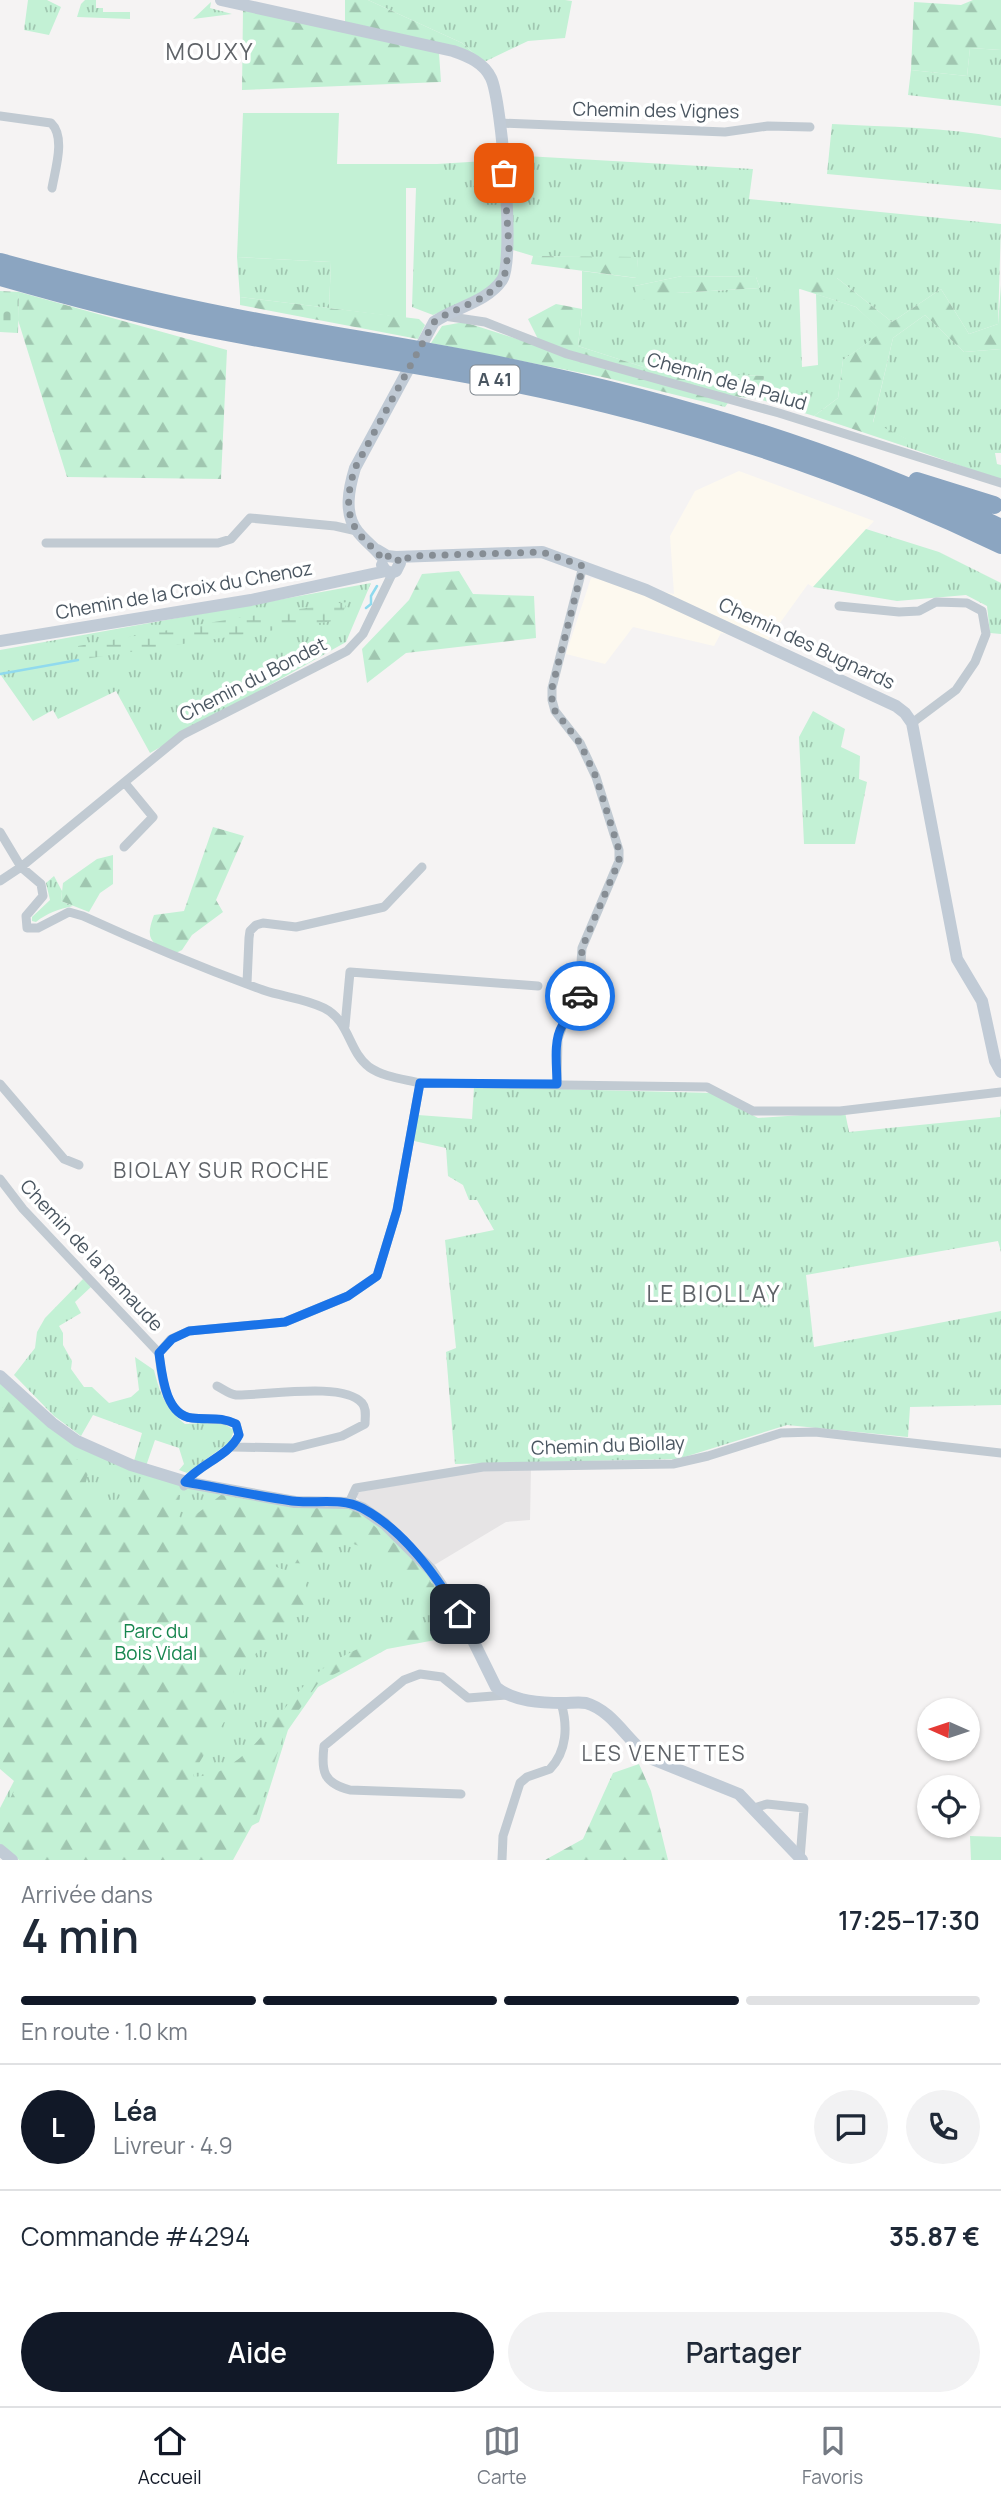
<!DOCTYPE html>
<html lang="fr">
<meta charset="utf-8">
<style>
body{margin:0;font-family:Manrope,sans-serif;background:#f2f2f3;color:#1f2937;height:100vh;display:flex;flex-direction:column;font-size:26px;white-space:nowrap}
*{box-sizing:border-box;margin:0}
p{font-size:23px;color:#747a83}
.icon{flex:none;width:38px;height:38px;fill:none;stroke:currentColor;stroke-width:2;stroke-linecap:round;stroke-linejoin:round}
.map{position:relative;height:1860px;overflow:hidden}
.side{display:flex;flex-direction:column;background:#fff;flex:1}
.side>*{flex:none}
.needle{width:46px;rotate:273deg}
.buttons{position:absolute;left:917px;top:1698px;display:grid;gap:14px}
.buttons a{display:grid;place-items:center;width:63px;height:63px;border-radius:50%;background:#fff;box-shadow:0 2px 5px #0004;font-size:35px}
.pin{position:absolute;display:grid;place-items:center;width:60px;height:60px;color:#fff;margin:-30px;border-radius:14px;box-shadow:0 4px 10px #0006}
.courier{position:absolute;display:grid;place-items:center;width:70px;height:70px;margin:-35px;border:5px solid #1a73e8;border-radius:50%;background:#fff;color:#222;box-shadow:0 2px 9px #0007}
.summary em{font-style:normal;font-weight:600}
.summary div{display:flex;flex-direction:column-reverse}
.summary{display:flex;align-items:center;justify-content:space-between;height:119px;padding:0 21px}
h1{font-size:46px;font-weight:600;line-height:52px}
.bar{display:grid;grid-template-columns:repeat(4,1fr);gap:10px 7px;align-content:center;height:84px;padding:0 21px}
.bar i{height:9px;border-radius:5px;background:#e0e1e3}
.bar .selected{background:#111827}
.bar p{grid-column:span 4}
.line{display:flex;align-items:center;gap:18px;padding:0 21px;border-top:2px solid #e0e1e3}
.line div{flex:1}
.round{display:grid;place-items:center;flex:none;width:74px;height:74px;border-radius:37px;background:#f2f2f3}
.action{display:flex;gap:14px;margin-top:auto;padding:14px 21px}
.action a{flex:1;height:80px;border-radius:42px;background:#111827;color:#fff;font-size:28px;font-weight:600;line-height:80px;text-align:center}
.action a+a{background:#f2f2f3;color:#1f2937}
.tab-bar{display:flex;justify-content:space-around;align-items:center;height:98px;border-top:2px solid #e0e1e3;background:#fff;font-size:19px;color:#747a83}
.tab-bar a{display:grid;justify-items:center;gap:4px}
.tab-bar .selected{color:#111827}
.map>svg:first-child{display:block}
.commercial{fill:#fdf9ef}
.education{fill:#e6e4e5}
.grass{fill:url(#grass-tufts);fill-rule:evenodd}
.forest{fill:url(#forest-firs)}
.wetland{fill:url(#wetland-marsh)}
.cemetery{fill:url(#cemetery-stones)}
.garden{fill:#c3f1d5}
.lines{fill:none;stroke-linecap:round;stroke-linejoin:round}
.stream{stroke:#90daee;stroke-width:2.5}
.street{stroke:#c1cad2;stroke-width:9}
.secondary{stroke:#c1cbd6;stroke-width:12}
.highway{stroke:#8ba5c1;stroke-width:18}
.done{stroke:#868d94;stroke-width:7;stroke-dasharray:0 12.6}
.route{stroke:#1a73e8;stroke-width:9}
.labels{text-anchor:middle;stroke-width:7;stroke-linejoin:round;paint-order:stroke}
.shield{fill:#fff;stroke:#808990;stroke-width:2}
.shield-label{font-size:18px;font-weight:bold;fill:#4a5661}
.street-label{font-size:19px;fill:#4a5661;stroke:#fff}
.park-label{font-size:19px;fill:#17864f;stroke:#fff}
.neighbourhood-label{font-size:21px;letter-spacing:2px;fill:#5f6368;stroke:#fff}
.quarter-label{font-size:23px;letter-spacing:2px;fill:#5f6368;stroke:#fff}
</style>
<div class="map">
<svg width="1001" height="1860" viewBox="0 0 1001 1860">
<defs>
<pattern id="grass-tufts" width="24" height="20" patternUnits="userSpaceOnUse" patternTransform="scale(1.75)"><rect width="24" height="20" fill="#c3f1d5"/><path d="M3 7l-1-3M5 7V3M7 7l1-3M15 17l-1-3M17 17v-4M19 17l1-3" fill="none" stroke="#a0c6b0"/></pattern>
<pattern id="forest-firs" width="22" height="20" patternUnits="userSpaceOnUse" patternTransform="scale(1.75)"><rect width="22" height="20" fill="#c3f1d5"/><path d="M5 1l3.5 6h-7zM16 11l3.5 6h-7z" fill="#a0c6b0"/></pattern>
<pattern id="wetland-marsh" width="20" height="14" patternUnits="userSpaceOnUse" patternTransform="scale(1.75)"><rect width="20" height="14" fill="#c3f1d5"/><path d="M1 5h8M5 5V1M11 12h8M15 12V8" fill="none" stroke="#a0c6b0"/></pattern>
<pattern id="cemetery-stones" width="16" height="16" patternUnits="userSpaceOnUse" patternTransform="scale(1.75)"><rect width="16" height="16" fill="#c3f1d5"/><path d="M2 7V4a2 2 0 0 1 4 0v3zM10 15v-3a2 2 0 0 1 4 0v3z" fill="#a0c6b0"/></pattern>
</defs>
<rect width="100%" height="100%" fill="#f5f3f3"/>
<path class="commercial" d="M739 471 874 521 813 587 808 584 767 641 721 633 714 646 633 627 605 664 566 654 591 578 674 594 670 536 695 491Z"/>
<path class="education" d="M531 1468 530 1520 506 1522 431 1567 356 1497 358 1492 491 1469Z"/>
<path class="grass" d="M28 0H47L61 7 49 35 24 30Z
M85 0H96V8H103V12H130V19L77 17 81 4Z
M368 0H565L572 1 565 38 528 41 484 62 462 43Z
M211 2 210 8 232 14 193 19Z
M970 48 1001 50V106L908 95 911 70 967 76Z
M832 124C888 127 946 127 1001 138V190L827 174Z
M507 155 753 169 749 199 1001 224 998 324 969 334 941 289 892 322 837 278 799 289 802 367 818 365 816 294 856 307 883 332 843 360 838 398 814 416 762 400 764 376 659 372 578 346 582 309V271L636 278 638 258 533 256 513 250ZM682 276 756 277 760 288 676 293 635 286Z
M501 160C502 194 516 267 488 291 476 301 448 309 433 315L412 307 416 188H437V164Z
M237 257 331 262 329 308 240 297Z
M925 315 964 352 1001 349V453H995L997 464 1001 465V480L907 447 906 439 873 423 893 338Z
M866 529 939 552 1001 583V634L990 633 987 606 966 595 897 601 813 587Z
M371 583 346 642 150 753 116 691 58 719 53 710 33 721 0 674V650Z
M813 711 845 729 841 747 860 756 859 779 867 782 855 844H804L799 737Z
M54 876 62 891 61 901 73 906C59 909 47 913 36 922L32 921V917L50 900 46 883Z
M474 1087 712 1093 758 1118 845 1112 849 1132 1000 1117 1001 1106V1252L998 1241 806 1275 814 1347 1001 1311V1405L910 1407 908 1437 787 1425 678 1459 455 1464 446 1352 456 1348 445 1240 494 1230 477 1200H469L463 1185 448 1176 446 1148 414 1141 418 1115 472 1119Z
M83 1279 92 1286 75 1302 81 1313 59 1326 63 1333V1345L72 1361 71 1369 84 1387H92L109 1403 131 1397 139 1390 135 1357 154 1370C160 1394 166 1409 185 1424L221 1422 234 1430 230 1442 187 1473 179 1470 184 1464 179 1448 155 1440 146 1466 134 1461 142 1433 93 1415 81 1436 54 1416 14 1375 35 1348 37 1332 45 1318Z
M0 1381 116 1464 358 1510 408 1550 429 1572 468 1634 387 1649 318 1687 288 1730 259 1822 186 1860H19L0 1844V1808L14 1781 0 1769Z"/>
<path class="forest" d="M345 0H368L462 43 484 62 439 53 441 82 242 90 243 9 345 22Z
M973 0H1001V50L970 48 967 76 911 70 914 2 961 5Z
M533 256 638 257 637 278 531 264Z
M682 276 756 277 760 288 676 293 637 301 635 286Z
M781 277 837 278 892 322 941 289 969 334 998 324 1001 285V349L964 352 925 315 893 338 873 422 907 439V447L814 416 838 398 843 360 882 332 856 307 800 289 786 295Z
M19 292 227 350 221 479 67 477 18 320Z
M240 297 419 319 425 325 418 339 240 305Z
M556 304 582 309 578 346 659 372 764 376 762 400 733 396 725 407 607 378 431 343 442 326 464 322 542 347 528 319Z
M459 571 473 594 534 596 536 638 406 653 367 683 362 649 409 600 422 574Z
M213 827 244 836 216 900 223 912 192 935 182 950 174 954C152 942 144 942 154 915L184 911Z
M113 855V884L100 893 89 912 61 901 63 883 97 859Z
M10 1398 41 1424 76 1459 90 1465 82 1498 107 1510 130 1487 180 1495 178 1515 185 1523 221 1495 296 1507 339 1508 357 1511 416 1562 452 1611 443 1613 411 1576 378 1553 340 1539 323 1562C305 1566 288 1560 271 1565L303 1577 311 1600 241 1668 224 1722 193 1773 194 1777C202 1776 213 1775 220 1771 267 1747 287 1691 331 1663 370 1639 414 1630 458 1619L466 1633 388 1647 319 1682 286 1728 255 1820 233 1860H20L0 1842V1817L19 1782 0 1767V1411Z
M639 1764 651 1791 668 1860H545L583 1839 613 1773Z"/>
<path class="wetland" d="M347 602 340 620 78 660V646L231 619Z"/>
<path class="cemetery" d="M0 291 19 292 18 333 0 332Z"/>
<path class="garden" d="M243 113H339L337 164H437V188H406V318L329 308 331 262 237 257Z
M970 1836 1001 1837V1860H971Z"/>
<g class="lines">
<path class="stream" d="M366 608 371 604V596L377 586
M0 674 78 660"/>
<path class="street" d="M0 116 51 123C66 137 55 170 52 188
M500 123 725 132 768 126 810 127
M444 316 485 322 567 354 779 413 1001 483
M46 543H218L231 539 250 518 335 526 357 531
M839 606 899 612 919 611 936 602 967 603 982 611 986 634 975 662 956 690 912 723
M0 832 21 867 182 735 347 651 363 634 393 572
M124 847 153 817 125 783
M0 881 21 867 41 884 43 896 26 916 27 928H38L69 912 83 916C142 943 202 968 263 990 283 997 304 998 324 1008 350 1021 348 1051 369 1067 383 1077 404 1079 420 1083L707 1087 753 1111H840L1001 1092
M247 983 249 938 250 931 256 925 263 923 296 927 384 907 422 867
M345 1026 350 972 538 986
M0 1084 64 1159 79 1165
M557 1084 558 1039 563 1025 578 1007 582 948 619 861V850L596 777 580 743 555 711 552 700V688L583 566
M0 1179 23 1209 159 1353
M217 1386C223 1389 229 1394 236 1395 264 1396 343 1381 362 1403 367 1409 365 1416 365 1424L342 1436 293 1448 233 1447
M184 1486C197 1463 227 1459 239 1435L236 1424C221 1417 208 1420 192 1418 165 1415 161 1374 159 1353L171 1339 189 1331 285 1322 348 1296 377 1276 397 1210 420 1083
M349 1503 356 1488 483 1467 673 1464 708 1456 781 1433 815 1432 1001 1453
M461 1794 350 1790C323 1783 321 1771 324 1746L404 1680 420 1674 442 1677 468 1698 506 1695
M754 1808 767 1804 804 1808 800 1859
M502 1860 503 1836 520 1783 527 1777 550 1769C567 1751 568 1726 561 1703"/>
<path class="secondary" d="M221 0 453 51C468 56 484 63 491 78 502 101 515 262 502 280 486 303 455 307 434 322L355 468C349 488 343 514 358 532 365 541 374 547 381 556
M377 550 387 556 396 557 542 552 646 590 896 706 905 713 912 723 957 959 982 1001 995 1061 1001 1072
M382 565 385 570 390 573 396 571 400 563
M0 641 251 600 386 571
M0 1376 52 1423 77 1441 131 1465 190 1483 295 1502 349 1503 362 1508 385 1524 431 1570 460 1614 496 1687C514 1702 542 1703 564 1703 571 1703 579 1702 586 1703 614 1711 628 1743 652 1759L739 1794 802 1860
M0 1850 12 1860"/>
<path class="highway" d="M0 262C77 283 154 302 232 317 324 335 417 348 508 367 678 402 845 453 1001 528
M0 277C63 295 126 312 190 325 294 346 399 361 503 381 674 415 844 469 1001 545
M917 481 994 505"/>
</g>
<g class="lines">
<path class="done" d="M504 173 509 248 504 279 486 296 443 316 434 322 355 468C349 487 344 511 356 529 363 541 375 548 383 560L390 555 395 556 400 563 411 556 542 552 583 566 552 688V701L555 711 580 743 596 777 619 850V861L582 948 580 996"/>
<path class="route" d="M460 1614C435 1575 404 1530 362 1508 341 1497 314 1504 292 1501 257 1496 221 1488 185 1482 201 1463 228 1457 239 1435L236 1424C221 1416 208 1420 192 1418 165 1415 162 1374 159 1353L172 1339 189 1331 285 1322 348 1296 377 1276 397 1210 420 1083 557 1084C557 1067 553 1041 562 1026 569 1015 577 1010 580 996"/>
</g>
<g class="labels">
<rect class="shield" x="470.5" y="365.5" width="49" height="29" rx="5"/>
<g class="shield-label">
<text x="495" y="386">A 41</text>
</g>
<g class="street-label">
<text transform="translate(656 110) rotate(1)" y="7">Chemin des Vignes</text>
<text transform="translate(727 381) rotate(16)" y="7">Chemin de la Palud</text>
<text transform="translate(184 590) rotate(-10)" y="7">Chemin de la Croix du Chenoz</text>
<text transform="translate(807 643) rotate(25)" y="7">Chemin des Bugnards</text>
<text transform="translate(253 679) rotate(-27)" y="7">Chemin du Bondet</text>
<text transform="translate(92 1255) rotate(47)" y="7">Chemin de la Ramaude</text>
<text transform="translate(608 1445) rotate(-2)" y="7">Chemin du Biollay</text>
</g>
<g class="park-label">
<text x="156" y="1638">Parc du<tspan x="156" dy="22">Bois Vidal</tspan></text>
</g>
<g class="neighbourhood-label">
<text x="222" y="1178">BIOLAY SUR ROCHE</text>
<text x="664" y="1761">LES VENETTES</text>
</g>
<g class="quarter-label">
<text x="210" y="60">MOUXY</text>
<text x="714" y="1302">LE BIOLLAY</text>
</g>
</g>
</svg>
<div class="buttons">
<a><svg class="needle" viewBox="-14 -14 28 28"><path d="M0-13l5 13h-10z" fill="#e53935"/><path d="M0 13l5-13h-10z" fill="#747a83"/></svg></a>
<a><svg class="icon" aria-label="locate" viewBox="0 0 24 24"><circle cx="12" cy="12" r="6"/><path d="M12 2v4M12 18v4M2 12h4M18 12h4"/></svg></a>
</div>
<div class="pin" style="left:504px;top:173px;background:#ea580c"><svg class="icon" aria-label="bag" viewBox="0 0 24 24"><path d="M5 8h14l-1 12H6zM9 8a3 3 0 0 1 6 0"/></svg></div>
<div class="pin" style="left:460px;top:1614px;background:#1f2937"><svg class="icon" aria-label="home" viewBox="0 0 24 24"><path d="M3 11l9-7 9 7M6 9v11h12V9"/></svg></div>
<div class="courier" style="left:580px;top:996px"><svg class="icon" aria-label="car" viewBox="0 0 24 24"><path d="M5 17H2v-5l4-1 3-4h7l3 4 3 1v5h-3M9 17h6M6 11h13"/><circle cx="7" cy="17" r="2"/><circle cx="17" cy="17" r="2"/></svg></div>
</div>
<section class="side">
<div class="summary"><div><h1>4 min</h1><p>Arrivée dans</p></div><em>17:25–17:30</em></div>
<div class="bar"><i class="selected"></i><i class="selected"></i><i class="selected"></i><i></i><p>En route · 1.0 km</p></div>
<div class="line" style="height:126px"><b class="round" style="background:#111827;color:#fff">L</b><div><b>Léa</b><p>Livreur · 4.9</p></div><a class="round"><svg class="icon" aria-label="chat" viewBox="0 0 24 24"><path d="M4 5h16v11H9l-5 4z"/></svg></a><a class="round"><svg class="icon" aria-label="phone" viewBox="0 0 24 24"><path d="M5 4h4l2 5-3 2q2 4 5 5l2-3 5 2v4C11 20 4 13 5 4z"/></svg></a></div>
<div class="line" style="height:91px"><div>Commande #4294</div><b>35.87 €</b></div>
<div class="action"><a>Aide</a><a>Partager</a></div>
</section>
<nav class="tab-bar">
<a class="selected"><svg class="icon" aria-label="home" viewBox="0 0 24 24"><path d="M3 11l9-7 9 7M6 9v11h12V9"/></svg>Accueil</a>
<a><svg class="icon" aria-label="map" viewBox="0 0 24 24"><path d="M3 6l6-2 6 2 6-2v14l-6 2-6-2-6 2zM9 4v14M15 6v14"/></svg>Carte</a>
<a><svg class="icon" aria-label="saved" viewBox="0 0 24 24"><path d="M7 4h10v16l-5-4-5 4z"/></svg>Favoris</a>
</nav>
